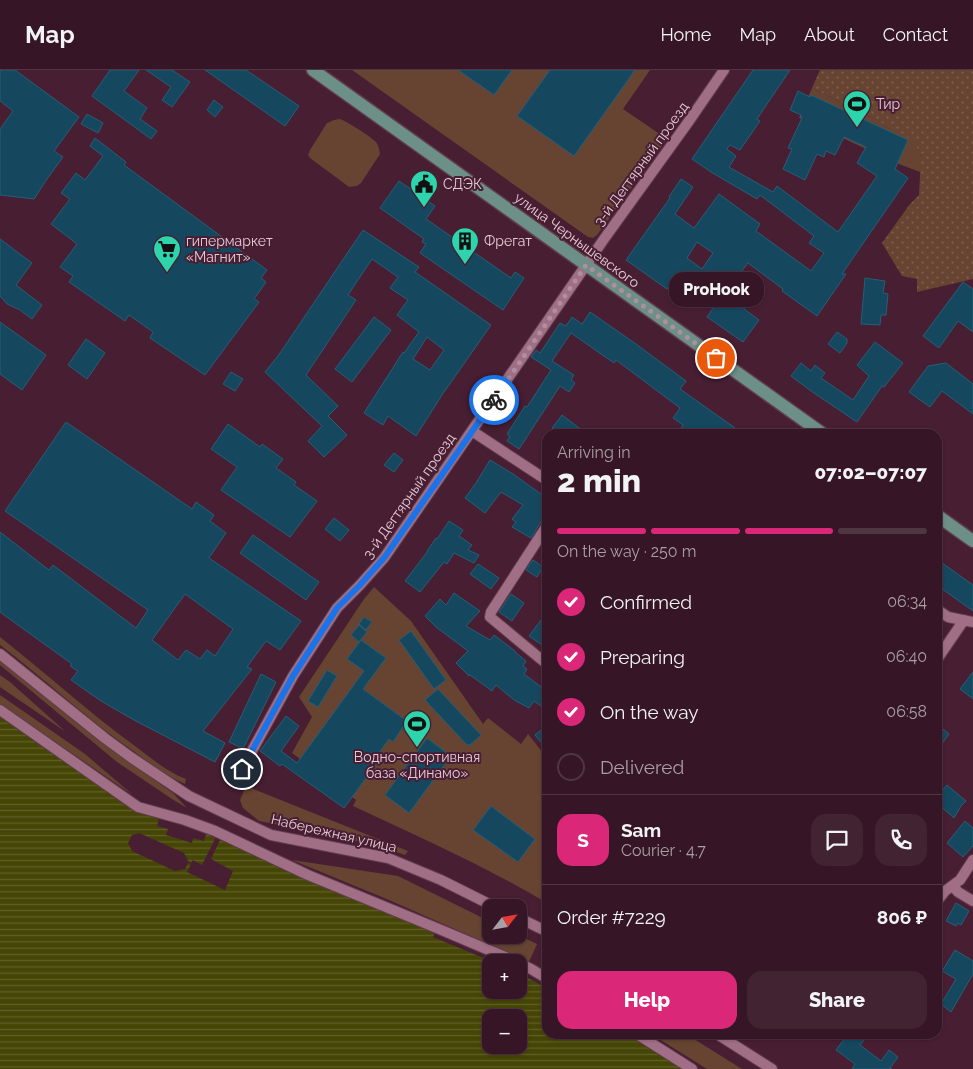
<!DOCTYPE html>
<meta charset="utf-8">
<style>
body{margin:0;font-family:Raleway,sans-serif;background:#412332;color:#f1f3f6;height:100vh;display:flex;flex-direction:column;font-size:19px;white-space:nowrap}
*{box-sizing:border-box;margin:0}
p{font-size:16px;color:#aa9fa7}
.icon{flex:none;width:28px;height:28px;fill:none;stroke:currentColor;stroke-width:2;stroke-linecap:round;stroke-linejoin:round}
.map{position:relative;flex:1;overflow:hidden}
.side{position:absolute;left:542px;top:359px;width:400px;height:610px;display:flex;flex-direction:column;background:#361626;border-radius:15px;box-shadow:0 1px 4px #0004,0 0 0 1px #503543}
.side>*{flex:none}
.needle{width:32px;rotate:59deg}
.controls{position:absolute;left:482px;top:829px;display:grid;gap:10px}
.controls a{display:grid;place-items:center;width:45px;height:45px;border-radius:10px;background:#361626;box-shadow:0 1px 4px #0004,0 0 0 1px #503543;font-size:25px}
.pin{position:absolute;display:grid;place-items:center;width:42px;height:42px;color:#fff;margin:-21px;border:2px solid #fff;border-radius:50%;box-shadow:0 1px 5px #0007}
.courier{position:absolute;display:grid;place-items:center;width:50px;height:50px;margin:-25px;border:4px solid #1a73e8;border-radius:50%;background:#fff;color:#222;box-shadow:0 1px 6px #0007}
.bubble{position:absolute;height:35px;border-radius:15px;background:#361626;box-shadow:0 1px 4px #0004,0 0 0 1px #503543;font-size:16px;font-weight:800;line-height:35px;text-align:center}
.headline em{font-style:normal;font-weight:800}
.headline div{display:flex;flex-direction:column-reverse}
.headline{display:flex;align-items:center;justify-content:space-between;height:85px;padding:0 15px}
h1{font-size:32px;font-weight:800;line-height:38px}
.bar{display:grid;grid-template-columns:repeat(4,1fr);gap:8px 5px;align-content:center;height:60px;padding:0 15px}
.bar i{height:6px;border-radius:4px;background:#503543}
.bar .current{background:#db2777}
.bar p{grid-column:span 4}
.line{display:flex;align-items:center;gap:12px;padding:0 15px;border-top:1px solid #503543}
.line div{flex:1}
.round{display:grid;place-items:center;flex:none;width:52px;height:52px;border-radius:15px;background:#412332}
ol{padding:0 15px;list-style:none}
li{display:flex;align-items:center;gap:15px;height:55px}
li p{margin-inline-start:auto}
li .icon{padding:5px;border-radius:50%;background:#db2777;color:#fff;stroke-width:4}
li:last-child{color:#aa9fa7}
li i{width:28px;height:28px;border:2px solid #503543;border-radius:50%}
.action{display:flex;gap:10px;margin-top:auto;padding:10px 15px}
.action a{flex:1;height:58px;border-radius:15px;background:#db2777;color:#fff;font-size:20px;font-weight:800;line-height:58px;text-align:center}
.action a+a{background:#412332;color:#f1f3f6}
header{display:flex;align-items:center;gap:30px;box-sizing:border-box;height:70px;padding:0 25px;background:#361626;border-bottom:1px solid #503543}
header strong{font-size:24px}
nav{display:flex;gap:28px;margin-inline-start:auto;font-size:18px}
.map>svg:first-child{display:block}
.grass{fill:#664431}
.park{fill:url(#park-dots)}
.water{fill:url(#water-rules);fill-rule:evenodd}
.pier{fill:#481e33}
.building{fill:#15485f;stroke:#275e77;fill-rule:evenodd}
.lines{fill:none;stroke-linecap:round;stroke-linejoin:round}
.street-casing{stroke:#613c4f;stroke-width:12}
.primary-casing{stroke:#613c4f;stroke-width:15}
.street{stroke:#a16f85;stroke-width:10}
.primary{stroke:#6c8f87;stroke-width:12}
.done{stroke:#af8e9d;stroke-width:5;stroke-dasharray:0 9}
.route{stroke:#1a73e8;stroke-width:6}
.labels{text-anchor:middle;stroke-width:4;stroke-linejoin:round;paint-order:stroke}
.poi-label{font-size:14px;fill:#e7cbd6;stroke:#481e33;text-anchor:start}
.street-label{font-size:14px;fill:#e7cbd6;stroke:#481e33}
</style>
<header>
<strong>Map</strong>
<nav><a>Home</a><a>Map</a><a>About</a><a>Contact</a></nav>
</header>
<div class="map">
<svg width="973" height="999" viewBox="0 0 973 999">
<defs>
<pattern id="park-dots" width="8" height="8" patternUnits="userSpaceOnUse" patternTransform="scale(1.25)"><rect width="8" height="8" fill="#664431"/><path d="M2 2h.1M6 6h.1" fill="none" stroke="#7c5e4e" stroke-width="1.8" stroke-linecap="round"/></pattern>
<pattern id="water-rules" width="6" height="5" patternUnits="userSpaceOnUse" patternTransform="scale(1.25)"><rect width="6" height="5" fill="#454605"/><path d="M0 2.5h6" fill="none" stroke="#605f29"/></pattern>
</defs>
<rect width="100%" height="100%" fill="#481e33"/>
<path class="grass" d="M352 0H650L623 39 667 69 597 165 593 168 588 167Z
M812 18 914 68 928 105 899 94 799 48Z
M340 49C348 52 370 66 376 72 379 76 379 80 380 84L361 113 357 116 349 117 310 88 308 85 310 80 327 53 334 50Z
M374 517 411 551 483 654 488 648 521 674 528 664 547 688V833C485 796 419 767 353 736L356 730 292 683 312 647 299 627 364 529Z
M0 567C46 603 88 642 135 676 151 688 167 702 186 709L185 714C167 706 152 695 136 683 88 650 46 610 0 575Z
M0 588 119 685 173 723 187 738 172 729 117 692 0 595Z
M0 605 10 612 66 662 0 617Z
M0 625 85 684 133 725 0 634Z
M246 716 408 781 405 785 376 775 259 751 243 738 240 730Z
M292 790 398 806 491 852V865H518L537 874 529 892 389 830Z
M651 964H686L742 999H707Z"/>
<path class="park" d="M820 0H973V209L917 222V209L902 206 882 173 910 134 919 125 921 86 914 71 873 48 812 18Z"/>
<path class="water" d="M0 647 136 742 159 749 157 756 168 759 166 765 192 773 193 768 204 771 206 764 435 862 433 867 493 892H491V920H519V904L534 911 547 919 548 964H620L628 968 631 965 646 976 683 999H0ZM491 948H519V975H491Z"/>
<path class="pier" d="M139 763 184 783 188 791 191 793 193 790 202 795 216 767 220 770 211 789 233 801 225 820 187 802 191 794 188 793 185 799 175 801 132 781 128 773 132 765Z"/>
<path class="building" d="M0 0H15L79 47 54 81 63 87 47 109 34 129 0 125V59L13 41 0 31Z
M110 0H139L124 21 147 38 140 49 157 61 151 69 92 26Z
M146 0H172L190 12 172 37 162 30 171 17Z
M205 0H246L299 36 285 56Z
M458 0H512L494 25Z
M550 0H635L574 86 517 46Z
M753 0H790L757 49 760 51 740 80 730 75 727 79 736 86 729 97 773 122 777 116 838 162 877 106 857 93 866 77 844 67 835 85 826 81 824 87 817 84 805 110 783 99 792 79 788 78 802 48 801 47V45L790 40 798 21 810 27 811 25 908 70 895 99 908 108 842 204H846L817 246 782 221 783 219 748 193 730 216 713 201 694 228 672 212 667 219 626 190 670 128 669 127 681 109 693 117 675 144 694 158 719 124 760 154 756 161 811 201 824 183 809 173 814 166 760 125 757 129 711 102 692 89ZM697 172 713 183 702 199 687 188Z
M214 30 223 37 215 47 207 40Z
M87 44 103 53 98 63 81 54Z
M95 68 126 92 124 95 267 200 261 208 266 212 254 229 259 232 205 305 150 268 153 262 129 245 125 251 69 212 73 206 60 197 77 174 51 154 70 129 61 123 76 103 85 110 103 86 90 76Z
M399 111 435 136 426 149 511 208 515 202 524 208 503 240 420 183 426 174 422 172 424 169 380 138Z
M363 160 419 197 415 202 491 255 442 325 416 366 388 346 383 355 364 343 403 282 404 283 419 262 397 245 408 230 390 218 398 207 372 189 348 225 356 230 306 305 338 336 328 346 347 365 324 387 308 371 322 356 265 302 278 286ZM427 267 444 280 430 300 413 289Z
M0 169 32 193 16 215 42 235 32 249 20 240 7 234 0 226Z
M865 208 885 211 883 223 888 224 886 245H881L880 255 861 254Z
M963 212 973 219V262L958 251 939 278 923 266Z
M724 222 745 237 744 239 759 250 743 272 707 247Z
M590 242 636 274 686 311 680 319 735 358 730 364H677L683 355 673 348 680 338 616 290 614 293 571 263 552 291 574 305 571 310 575 313 569 322 560 316 519 379 507 371 510 366 507 364 525 336 527 337 551 300 531 287 536 280 540 283 560 253 566 256 572 247 582 254Z
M374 247 391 260 352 312 335 299Z
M0 252 46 285 22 320 0 304Z
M837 262 847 269V273L840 283 828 274Z
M86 269 105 283 87 309 68 295Z
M875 272 903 293 884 317 882 316 857 352 811 321 791 306 801 293 811 301 815 295 825 303 821 308 853 330 869 306 857 295Z
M946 293 973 314V344L942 321 930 337 909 322 928 296Z
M231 302 243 309 235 321 223 314Z
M562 345 587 364H560L552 358Z
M66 352 192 439 196 432 214 445 210 451 226 463 209 488 301 551 280 580 266 571 247 597 252 599 203 661 225 673 215 692 134 650 101 631 71 610 78 601 70 596 72 594 0 542V462L49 500 53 495 136 558 148 540 5 441ZM185 524 233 559 215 586 207 580 200 589 186 580 178 590 152 570Z
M228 354 260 377 262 374 283 389 276 398 296 412 294 415 317 431 290 467 221 420 237 397 211 379Z
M394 383 403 390 394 402 384 395Z
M490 390 513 404 548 429V447L542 450 531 468 512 457 516 452 512 449 523 435 501 422 485 443 465 428 476 413Z
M334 448 349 460 340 471 325 459Z
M449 451 463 460 459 466 472 475 468 480 479 485 474 493 454 483 447 494 444 492 420 522 405 511 428 481H427L436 468 437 469Z
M253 465 319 512 306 530 240 483Z
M533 490 543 497 537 507 526 500Z
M938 490 973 515V541L938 516Z
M478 494 499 508 491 519 470 504Z
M454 523 480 541 466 556 490 570 494 565 515 581V582L526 591 523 596 527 599 524 604 548 622V641L534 631 529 638 514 630 496 615 492 621 470 605 469 606 456 593 468 581 436 557 425 546 440 529 446 535Z
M511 524 524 533 512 551 499 542Z
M364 547 372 552 366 560 359 554Z
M541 550 548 555V579L529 566Z
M359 555 367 562 359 572 351 565Z
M411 561 446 610 434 619 399 570Z
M361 570 386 588 363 619 407 651 393 672 389 669 374 690 378 692 344 738 282 694 280 696 260 681 286 646 299 656 281 681 297 693 364 601 347 589Z
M327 600 337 606 318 637 308 631Z
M973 602V629L960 619Z
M261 604 276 612 244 677H240L229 672Z
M438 619 481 665 470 675H467L425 630Z
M548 654V681L535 665Z
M938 655 949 664 938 679Z
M427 668 451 686 409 743 385 725Z
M947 715 966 731 961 736 954 748 938 734V725Z
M491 736 535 769 518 792 473 760Z
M965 751 973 758V776L963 787 947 773Z
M956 833 969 841 961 855 958 853 956 856 946 851Z
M955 880 973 891V904L951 942 941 934 956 909 942 901Z
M848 964H869L860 975 881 991 889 980 898 987 890 998 892 999H852L855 994 836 980Z"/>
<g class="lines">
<g class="street-casing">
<path id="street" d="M472 361 548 411
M548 454 491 542 490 547 548 595
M938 540 948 547 973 552
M0 584 106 669 132 688 189 726 271 765 388 788 441 810 497 838
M938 588 964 550
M0 640 138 737 185 750 215 761 308 805 439 859 517 892
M242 699 293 606 337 538 359 516 384 488 604 169 689 51 724 0
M953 816 958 822 973 831
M938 830 945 821 960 810 973 790
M519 848 548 862
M519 893 531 899 548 909
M637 964 692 999
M717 964 772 999"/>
</g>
<g class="primary-casing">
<path id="primary" d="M313 0 823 364
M938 446 973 471"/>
</g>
<use href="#street" class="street"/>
<use href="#primary" class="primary"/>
</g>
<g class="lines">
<path class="done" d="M494 330 586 195 716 288"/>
<path class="route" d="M242 699 293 606 337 538 359 516 384 488 494 330"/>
</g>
<defs>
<g id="stadium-pin" transform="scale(1.4375)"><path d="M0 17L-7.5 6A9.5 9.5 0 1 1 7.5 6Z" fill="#2cd5ab" stroke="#481e33"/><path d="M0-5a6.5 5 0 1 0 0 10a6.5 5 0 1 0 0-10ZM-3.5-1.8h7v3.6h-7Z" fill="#111"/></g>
<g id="civic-pin" transform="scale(1.4375)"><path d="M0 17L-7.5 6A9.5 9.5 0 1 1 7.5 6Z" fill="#2cd5ab" stroke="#481e33"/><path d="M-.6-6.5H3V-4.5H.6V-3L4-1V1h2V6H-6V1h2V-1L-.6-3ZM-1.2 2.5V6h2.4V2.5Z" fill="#111"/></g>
<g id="building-pin" transform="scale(1.4375)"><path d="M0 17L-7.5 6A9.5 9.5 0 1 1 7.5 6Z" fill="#2cd5ab" stroke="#481e33"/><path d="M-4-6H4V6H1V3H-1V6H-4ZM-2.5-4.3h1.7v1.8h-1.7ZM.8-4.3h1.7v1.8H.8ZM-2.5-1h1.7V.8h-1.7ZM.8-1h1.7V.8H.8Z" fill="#111"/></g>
<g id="supermarket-pin" transform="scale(1.4375)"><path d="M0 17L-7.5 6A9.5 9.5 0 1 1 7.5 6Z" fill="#2cd5ab" stroke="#481e33"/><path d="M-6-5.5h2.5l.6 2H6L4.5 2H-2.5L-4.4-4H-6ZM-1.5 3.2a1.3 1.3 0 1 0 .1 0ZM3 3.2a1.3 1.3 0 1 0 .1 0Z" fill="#111"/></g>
</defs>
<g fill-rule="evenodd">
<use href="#stadium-pin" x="857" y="34"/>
<use href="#civic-pin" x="424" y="114"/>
<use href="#building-pin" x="465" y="171"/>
<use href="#supermarket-pin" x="167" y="179"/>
<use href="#stadium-pin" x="417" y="654"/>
</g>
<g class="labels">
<g class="poi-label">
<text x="876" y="39">Тир</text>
<text x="443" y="119">СДЭК</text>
<text x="186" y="176">гипермаркет<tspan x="186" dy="16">«Магнит»</tspan></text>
<text x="484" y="176">Фрегат</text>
<text x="417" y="692" text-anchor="middle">Водно-спортивная<tspan x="417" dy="16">база «Динамо»</tspan></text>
</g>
<g class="street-label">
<text transform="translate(641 94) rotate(-54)" y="5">3-й Дегтярный проезд</text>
<text transform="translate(577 170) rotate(36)" y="5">улица Чернышевского</text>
<text transform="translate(409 426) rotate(-55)" y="5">3-й Дегтярный проезд</text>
<text transform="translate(334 763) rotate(13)" y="5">Набережная улица</text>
</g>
</g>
</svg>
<div class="controls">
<a><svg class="needle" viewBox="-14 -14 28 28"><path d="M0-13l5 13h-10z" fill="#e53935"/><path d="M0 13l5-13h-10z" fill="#aa9fa7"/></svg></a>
<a>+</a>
<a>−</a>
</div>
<div class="pin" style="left:716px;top:288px;background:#ea580c"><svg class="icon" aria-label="bag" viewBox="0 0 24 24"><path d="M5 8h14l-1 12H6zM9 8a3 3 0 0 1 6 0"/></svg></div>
<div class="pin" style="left:242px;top:699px;background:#1f2937"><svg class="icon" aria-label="home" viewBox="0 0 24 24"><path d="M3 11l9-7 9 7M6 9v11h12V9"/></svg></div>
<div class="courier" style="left:494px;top:330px"><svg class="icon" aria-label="bike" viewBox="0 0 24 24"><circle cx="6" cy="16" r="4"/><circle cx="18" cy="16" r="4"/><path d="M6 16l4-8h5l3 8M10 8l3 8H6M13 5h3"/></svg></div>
<div class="bubble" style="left:669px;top:202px;width:95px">ProHook</div>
<section class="side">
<div class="headline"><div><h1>2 min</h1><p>Arriving in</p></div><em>07:02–07:07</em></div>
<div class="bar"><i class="current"></i><i class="current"></i><i class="current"></i><i></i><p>On the way · 250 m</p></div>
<ol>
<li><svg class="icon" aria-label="check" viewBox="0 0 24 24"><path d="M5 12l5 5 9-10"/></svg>Confirmed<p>06:34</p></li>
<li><svg class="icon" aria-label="check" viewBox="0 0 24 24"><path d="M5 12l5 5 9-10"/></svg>Preparing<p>06:40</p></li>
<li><svg class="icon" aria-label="check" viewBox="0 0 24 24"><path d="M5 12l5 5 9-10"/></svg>On the way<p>06:58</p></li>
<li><i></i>Delivered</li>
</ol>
<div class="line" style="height:90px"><b class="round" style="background:#db2777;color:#fff">S</b><div><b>Sam</b><p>Courier · 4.7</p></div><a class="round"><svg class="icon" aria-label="chat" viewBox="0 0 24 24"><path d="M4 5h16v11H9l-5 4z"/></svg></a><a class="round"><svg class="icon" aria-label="phone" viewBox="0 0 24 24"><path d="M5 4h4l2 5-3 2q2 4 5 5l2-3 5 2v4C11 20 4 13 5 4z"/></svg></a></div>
<div class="line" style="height:65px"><div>Order #7229</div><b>806 ₽</b></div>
<div class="action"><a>Help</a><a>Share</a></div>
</section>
</div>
